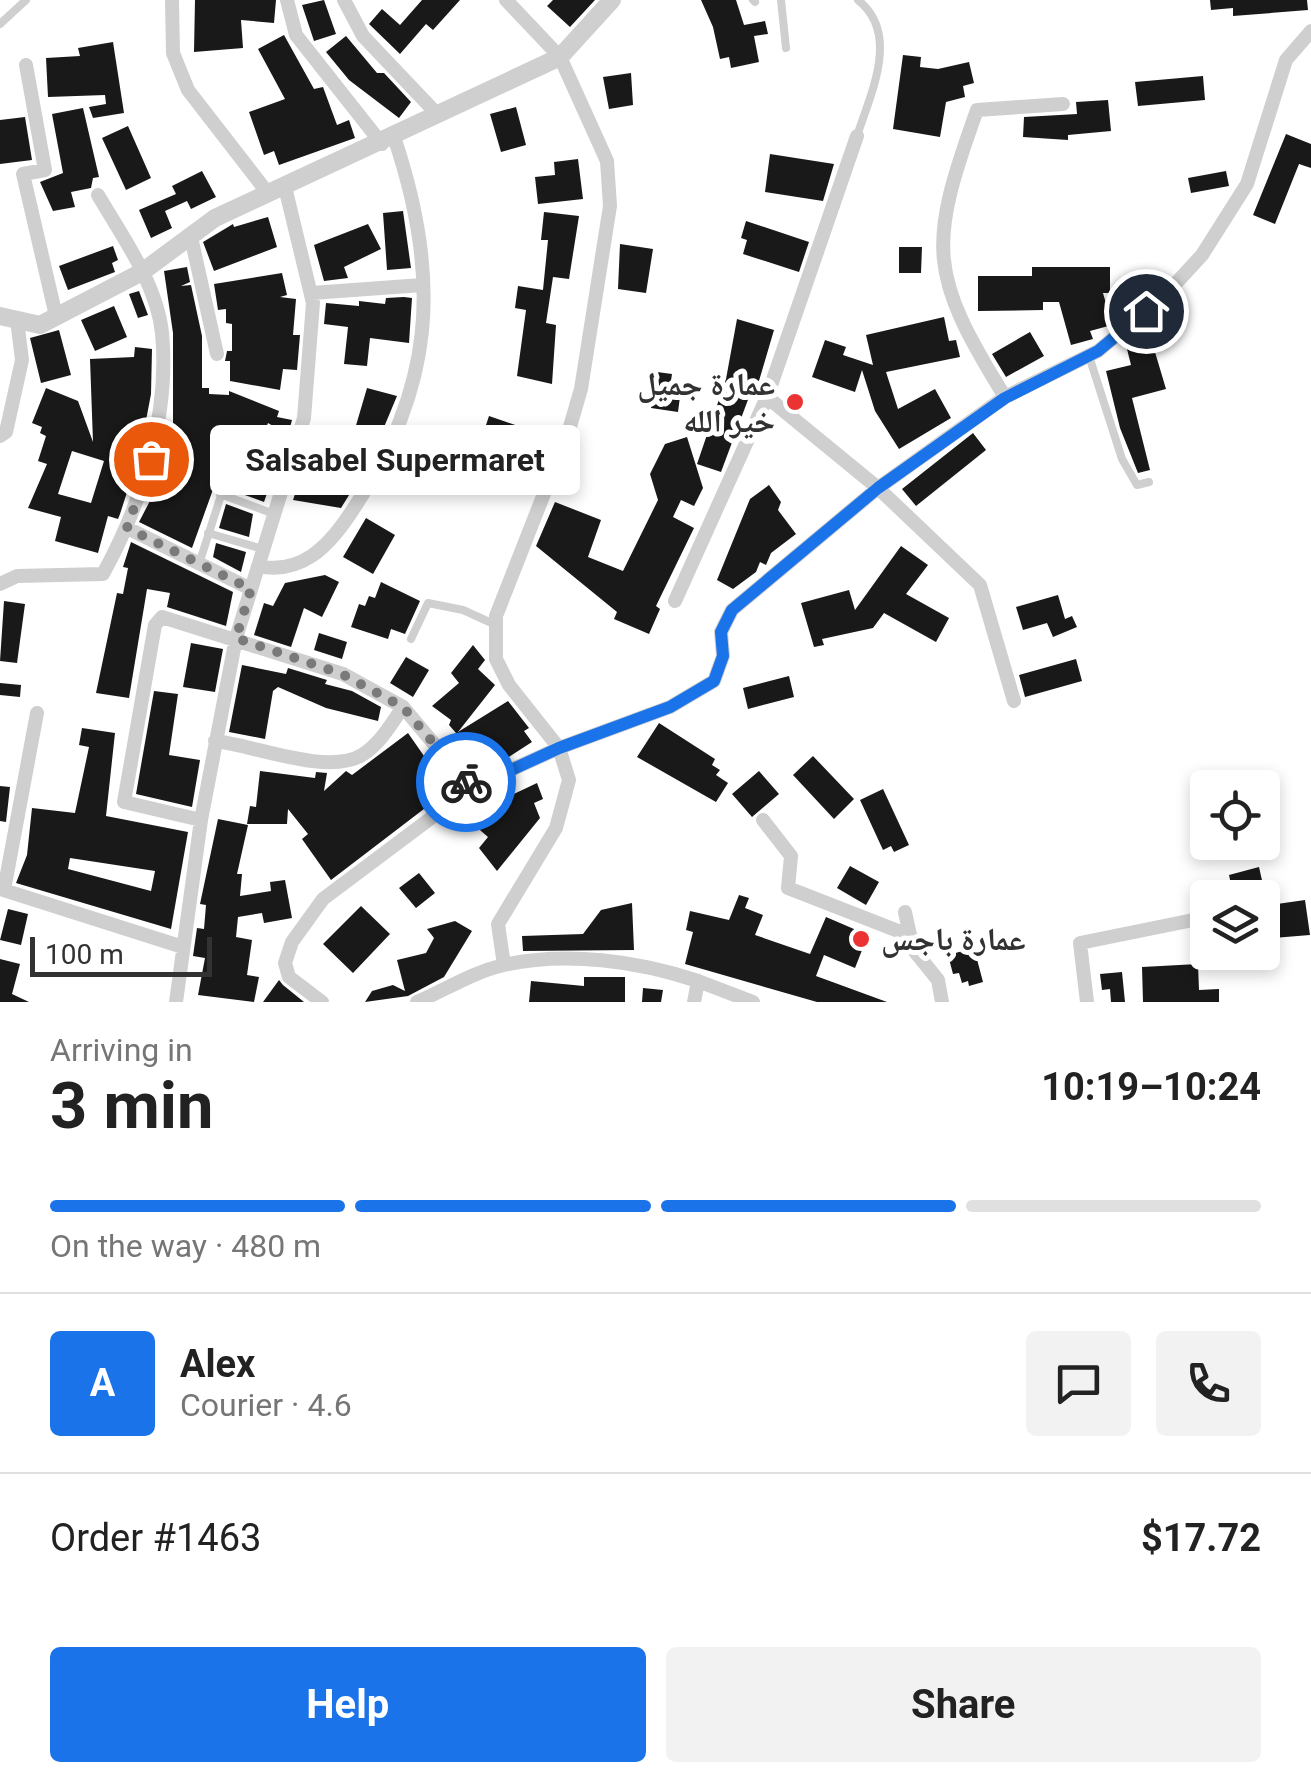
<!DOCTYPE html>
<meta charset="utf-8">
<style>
body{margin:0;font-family:Roboto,"Noto Naskh Arabic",sans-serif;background:#f2f2f2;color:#222;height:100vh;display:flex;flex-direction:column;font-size:38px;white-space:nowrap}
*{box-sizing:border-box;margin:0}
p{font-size:32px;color:#767676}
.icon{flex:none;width:55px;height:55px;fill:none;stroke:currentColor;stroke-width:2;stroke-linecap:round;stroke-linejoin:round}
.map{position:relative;height:1002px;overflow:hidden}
.side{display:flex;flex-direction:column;background:#fff;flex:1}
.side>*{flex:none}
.buttons{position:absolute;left:1190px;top:770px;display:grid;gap:20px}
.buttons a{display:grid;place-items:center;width:90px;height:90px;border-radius:10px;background:#fff;box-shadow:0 5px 15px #0003;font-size:50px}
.scale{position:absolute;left:30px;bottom:25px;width:182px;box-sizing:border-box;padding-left:10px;border:5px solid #323232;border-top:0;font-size:28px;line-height:35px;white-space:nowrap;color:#323232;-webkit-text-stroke:8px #fff;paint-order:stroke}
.pin{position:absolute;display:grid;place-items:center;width:85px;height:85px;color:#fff;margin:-42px;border:5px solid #fff;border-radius:50%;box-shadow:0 2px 10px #0007}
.courier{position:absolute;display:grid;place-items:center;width:100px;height:100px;margin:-50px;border:8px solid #1a73e8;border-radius:50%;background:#fff;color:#222;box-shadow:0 2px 12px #0007}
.bubble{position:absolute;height:70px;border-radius:10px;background:#fff;box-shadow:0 5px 15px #0003;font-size:32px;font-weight:700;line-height:70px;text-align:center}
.summary em{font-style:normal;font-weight:700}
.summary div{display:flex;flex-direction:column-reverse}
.summary{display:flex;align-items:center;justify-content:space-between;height:170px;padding:0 50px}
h1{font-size:65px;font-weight:700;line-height:75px}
.bar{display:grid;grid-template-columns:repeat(4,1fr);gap:15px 10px;align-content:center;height:120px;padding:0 50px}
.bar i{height:12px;border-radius:8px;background:#e0e0e0}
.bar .selected{background:#1a73e8}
.bar p{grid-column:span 4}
.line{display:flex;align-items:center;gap:25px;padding:0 50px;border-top:2px solid #e0e0e0}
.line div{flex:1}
.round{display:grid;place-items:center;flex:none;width:105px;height:105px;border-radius:10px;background:#f2f2f2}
.primary-button{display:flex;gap:20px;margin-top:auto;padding:20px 50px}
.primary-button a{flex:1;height:115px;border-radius:10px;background:#1a73e8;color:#fff;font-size:40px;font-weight:700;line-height:115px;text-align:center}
.primary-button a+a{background:#f2f2f2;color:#222}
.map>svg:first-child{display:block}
.building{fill:#191919;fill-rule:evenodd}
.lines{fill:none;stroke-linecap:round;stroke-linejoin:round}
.service{stroke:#cfcfcf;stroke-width:8}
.minor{stroke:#cfcfcf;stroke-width:14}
.tertiary{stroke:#cfcfcf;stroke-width:18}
.done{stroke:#7a7a7a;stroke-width:10;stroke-dasharray:0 18}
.route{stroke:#1a73e8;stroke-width:12}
.poi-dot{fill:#ea3332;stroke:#fff;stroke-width:4}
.labels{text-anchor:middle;stroke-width:10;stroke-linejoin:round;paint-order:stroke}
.poi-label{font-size:32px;font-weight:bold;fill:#323232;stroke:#fff;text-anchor:end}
</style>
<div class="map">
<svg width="1311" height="1002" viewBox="0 0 1311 1002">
<rect width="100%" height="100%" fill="#fff"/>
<path class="building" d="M195 0H276L274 23 241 20 243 48 194 52Z
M324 0 336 34 314 41 302 5Z
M422 0H460L433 30 426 24 400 54 369 24 382 9 400 25Z
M553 0H595L570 27 547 6Z
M701 0H736L744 25 765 21 768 34 754 36 759 62 731 68 729 57 720 59 713 27Z
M1210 0H1307L1308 10 1233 16V8L1211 10Z
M284 35 314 89 323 87 337 125 349 120 355 138 279 165 274 151 264 155 249 112 285 99 258 49Z
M346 36 377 73H384L411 102 399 118 349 80 326 52Z
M113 42 124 113 93 118 89 107 106 104 105 95 48 97 46 58 80 56 78 48Z
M903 55 921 57 920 67 938 69 969 62 974 83 963 86 965 97 946 102 940 137 893 129Z
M631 73 633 105 609 109 603 77Z
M1203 76 1205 100 1138 106 1135 82Z
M1108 100 1111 131 1068 135V140L1023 137 1024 117 1077 114 1076 102Z
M516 107 526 145 501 152 490 114Z
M83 108 99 177 93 178 91 188 71 192 75 207 53 211 40 182 63 173 52 114Z
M25 117 32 160 0 164V120Z
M128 126 151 178 126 190 102 138Z
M1286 134 1311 144V168L1299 164 1275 224 1253 215Z
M770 154 834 164 823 201 765 192Z
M578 159 583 199 538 204 535 177 555 175 554 162Z
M202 171 216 197 191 209 187 201 165 211 172 228 151 238 139 210 176 194 172 186Z
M1226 171 1229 186 1191 193 1188 178Z
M403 211 411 268 387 270 383 213Z
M544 212 579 216 569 279 553 277 546 323 556 325 552 384 517 376 526 310 515 308 518 286 543 290 548 240H541Z
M268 217 277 247 214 271 203 242 233 224 234 227Z
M746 221 809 242 799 272 743 254 747 240 741 238Z
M368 224 381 249 344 267 348 278 324 281 314 245Z
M620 244 653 249 646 293 618 289Z
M113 246 118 260 112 263 115 272 68 290 59 266Z
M899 247H922L921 273H899Z
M187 267 190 282 181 286 191 285 202 336V388H209V394L229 395V391L279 411 277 417 292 420 288 435 268 423 264 432 234 431 192 548 139 522 152 497 168 424 173 425V333L164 271Z
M1032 267H1110V293H1103L1112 325 1090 331 1093 339 1071 345 1059 302H1043V310L978 311V276H1032Z
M282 273 287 295 280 297 296 299 293 335H300L297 370 283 369 280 390 230 381V361H225L227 351H232V324L226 323V309L218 310 214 284Z
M139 291 148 315 138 318 129 294Z
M404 297 412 298 409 343 370 338 367 366 344 364 348 327 324 324 326 303 359 306V301L385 304 386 298Z
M114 306 127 337 95 351 81 320Z
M944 317 949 341 956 340 960 357 886 372 898 409 935 389 951 418 899 449 875 411 862 370 855 392 812 377 825 340 846 347 843 355 873 365 866 335Z
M737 319 774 330 756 391 752 389 721 472 697 464 726 379Z
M59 330 71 375 41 383 30 338Z
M1030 332 1044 356 1006 377 992 354Z
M1152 342 1166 389 1132 398 1150 470 1138 473 1120 428 1106 371 1131 365 1127 349Z
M135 347 152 349 151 394 140 452 120 514 118 519 108 516 98 553 55 541 61 517 28 508 47 464 38 461 46 436 40 433 42 427 32 423 46 388 78 401 93 442 90 359 134 357ZM72 451 104 461 91 503 58 494Z
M657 372 672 374 670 387 681 389 678 412 651 408Z
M367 388 397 396 369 463 341 508 293 500 301 476 307 478 325 439 342 447 346 437 352 439Z
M489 416 527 429 518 458 524 459 518 484 481 474 489 440 482 437Z
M973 433 986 450 916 506 902 489Z
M687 437 703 488 694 506 681 500 673 517 694 528 656 606 660 609 649 634 614 619 617 612 536 546 555 502 601 520 588 557 623 571 658 500 650 474 665 444Z
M245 444 282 450 264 502 231 490Z
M769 485 781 502 778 510 796 534 771 553 766 565 760 562 756 572 733 589 717 580 750 499Z
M226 504 253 514 249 537 219 528Z
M366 518 395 535 373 574 343 557Z
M131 542 233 592 226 626 167 607 170 593 147 589 129 698 96 693 117 593 123 594 128 568 123 567Z
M216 543 246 552 241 572 213 557Z
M901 546 928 565 906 594 949 618 936 642 884 613 873 628 822 639 824 645 814 647 801 603 849 590 855 610Z
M325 575 339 582 322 617 304 608 291 647 254 635 264 603 273 606 285 583Z
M381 582 420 601 405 634 391 629 388 639 351 627 359 604 365 606 369 596 375 598Z
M1058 595 1065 619 1072 616 1077 627 1053 637 1047 623 1023 630 1016 607Z
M4 601 25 604 17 663 0 661Z
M319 633 347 642 342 659 314 650Z
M191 643 223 649 215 692 183 687Z
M473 645 485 660 478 669 495 685 458 732 508 701 529 728 524 731 532 742 504 760 499 752 473 768 462 751 457 755 445 740 456 733 449 725 451 720 432 706 459 683 451 673Z
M406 657 429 670 413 697 390 683Z
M1076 659 1082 681 1025 697 1019 675Z
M242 665 286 674 288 668 327 680 325 684 352 691 381 707 378 721 326 708 278 687 273 691 265 739 229 732Z
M789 676 794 697 748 709 743 688Z
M0 683 21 685 20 697 0 695Z
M154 691 178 694 169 755 200 760 192 807 136 794Z
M659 723 715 759 712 765 720 770 716 775 728 783 716 802 637 757Z
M82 728 115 733 106 816 188 832 171 929 16 883 27 855 32 808 75 813 89 747 79 745ZM70 858 155 871 151 891 68 869Z
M408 733 431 766 435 762 454 786 331 880 302 839 308 834 288 809 287 824H247L250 806 256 807 260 771 315 778 316 772 327 773 324 791 346 771 352 775Z
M813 756 854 799 834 819 793 775Z
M759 771 779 794 752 817 732 794Z
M537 783 543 799 534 803 540 818 497 871 479 848 488 837 465 817 472 809 483 822 492 816 486 807Z
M0 786 10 787 6 822 0 821Z
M883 789 909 845 894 852 891 846 883 850 860 800Z
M218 819 248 825 237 874H242L240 896 271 891 270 882 285 880 292 918 264 923 262 913 238 917 236 937 252 940 247 975 259 977 254 1002 198 995 205 958 193 956 197 928 204 929 206 905 200 904Z
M850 866 879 882 866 905 837 888Z
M1259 867 1266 898H1234L1229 875Z
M419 873 435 893 416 908 399 888Z
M739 895 749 898 745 908 763 915 755 935 810 954 826 917 868 935 855 968 824 955 816 976 887 1002H817L685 964 693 932 686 930 690 911 729 920Z
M1305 900 1310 935 1262 939V906Z
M632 903 634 950 523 951 522 936 583 934 601 910Z
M361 906 390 934 353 973 323 944Z
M8 909 28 914 21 945 0 940Z
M455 921 472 931 444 977 408 996 365 1002 372 991 393 985 405 991 397 960 426 953 434 938 427 929Z
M974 948 983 982 969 986 968 981 962 983 959 973 953 974 948 955Z
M0 959 20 964 12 994 29 1002H0Z
M1198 964 1199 990 1219 989V1002H1143L1142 967Z
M1122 972 1125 1002H1111L1110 989 1102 990 1100 974Z
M584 977H625V1002H529L531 981 584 986Z
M279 980 283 985 304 1002H263Z
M643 988 663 990 661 1002H642Z"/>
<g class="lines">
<path class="service" d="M753 0 755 2
M781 0 786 48
M0 24 26 0
M857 136C870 95 901 34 858 0
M1089 356 1122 459 1137 485 1149 482
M220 494 274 514
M208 533 263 549
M199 564 240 436 296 444
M411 639 428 603 463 610 496 625"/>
<path class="minor" d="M172 0 173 53 188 90 267 192
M287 0 296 35 382 144
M344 0 363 36 438 115
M26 65 45 170 23 174 56 316
M191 237 217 354
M312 293 422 285
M767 397 878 488 980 585 1014 701
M1005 397C928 273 928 246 977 110L1063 104
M0 436 6 432 22 360 17 320
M127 528 251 589
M258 566C301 575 328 547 350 514 435 390 442 279 394 137
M0 584 17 576 103 574C142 503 170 415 162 333 157 284 122 236 98 195
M675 601 767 397 857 136
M215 741C254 745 327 776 362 755 380 744 391 724 403 707
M471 788 559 748 670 707 714 681 723 656 721 632 732 610 878 488 1005 397 1098 351 1167 293 1202 255 1247 184 1286 60 1311 31
M201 820 124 802 155 625 162 617 343 674 403 707 471 788 323 899 292 942 285 963 289 977 322 1002
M763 820 791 856 788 888 911 936
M0 889 183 947
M4 890 37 713
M905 912 913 949 938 980 942 1002
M504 965 498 924 556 828 569 780 559 748 509 685 496 659V616L569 430 581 389 610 206 607 161 560 57 506 0
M176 1002 201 820 236 638 304 418 313 303 285 187
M417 1002C445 990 473 972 504 965 566 951 638 961 698 981
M694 1002 698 981 753 1002
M1087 1002 1080 943 1208 917"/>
<path class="tertiary" d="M0 316 40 325 142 272 215 218 560 57 612 0"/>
</g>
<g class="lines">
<path class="done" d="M151 459 127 528 251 589 236 638 342 674 403 707 466 782"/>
<path class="route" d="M466 782 472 788 559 748 670 707 714 681 723 656 721 632 732 610 878 488 1005 398 1098 351 1146 311"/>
</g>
<g class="poi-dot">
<circle cx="795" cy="402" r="10"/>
<circle cx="861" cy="939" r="10"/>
</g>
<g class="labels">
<g class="poi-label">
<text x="775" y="395">عمارة جميل<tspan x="775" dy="37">خير الله</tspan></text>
<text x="881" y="950" text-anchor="start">عمارة باجس</text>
</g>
</g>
</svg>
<div class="buttons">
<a><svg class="icon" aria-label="locate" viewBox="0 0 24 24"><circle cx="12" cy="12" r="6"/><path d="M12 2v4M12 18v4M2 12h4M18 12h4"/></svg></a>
<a><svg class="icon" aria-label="layers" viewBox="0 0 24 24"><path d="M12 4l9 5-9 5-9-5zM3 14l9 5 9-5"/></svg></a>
</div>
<div class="scale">100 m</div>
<div class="pin" style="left:151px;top:459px;background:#ea580c"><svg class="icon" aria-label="bag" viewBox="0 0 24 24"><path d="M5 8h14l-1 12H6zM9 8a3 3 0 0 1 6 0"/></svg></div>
<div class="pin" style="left:1146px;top:311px;background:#1f2937"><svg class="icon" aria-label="home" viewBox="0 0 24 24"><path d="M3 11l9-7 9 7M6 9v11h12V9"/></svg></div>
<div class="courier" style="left:466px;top:782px"><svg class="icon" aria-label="bike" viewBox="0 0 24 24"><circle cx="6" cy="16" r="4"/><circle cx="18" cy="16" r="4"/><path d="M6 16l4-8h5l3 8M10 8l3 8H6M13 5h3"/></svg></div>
<div class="bubble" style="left:210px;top:425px;width:370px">Salsabel Supermaret</div>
</div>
<section class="side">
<div class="summary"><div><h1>3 min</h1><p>Arriving in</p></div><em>10:19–10:24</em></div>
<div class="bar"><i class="selected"></i><i class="selected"></i><i class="selected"></i><i></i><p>On the way · 480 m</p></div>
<div class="line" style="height:180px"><b class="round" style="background:#1a73e8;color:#fff">A</b><div><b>Alex</b><p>Courier · 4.6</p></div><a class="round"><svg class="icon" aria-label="chat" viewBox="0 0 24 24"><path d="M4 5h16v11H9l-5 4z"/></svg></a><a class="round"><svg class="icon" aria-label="phone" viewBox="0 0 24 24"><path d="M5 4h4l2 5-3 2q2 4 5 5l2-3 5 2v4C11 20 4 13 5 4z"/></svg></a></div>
<div class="line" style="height:130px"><div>Order #1463</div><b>$17.72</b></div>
<div class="primary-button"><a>Help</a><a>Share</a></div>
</section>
